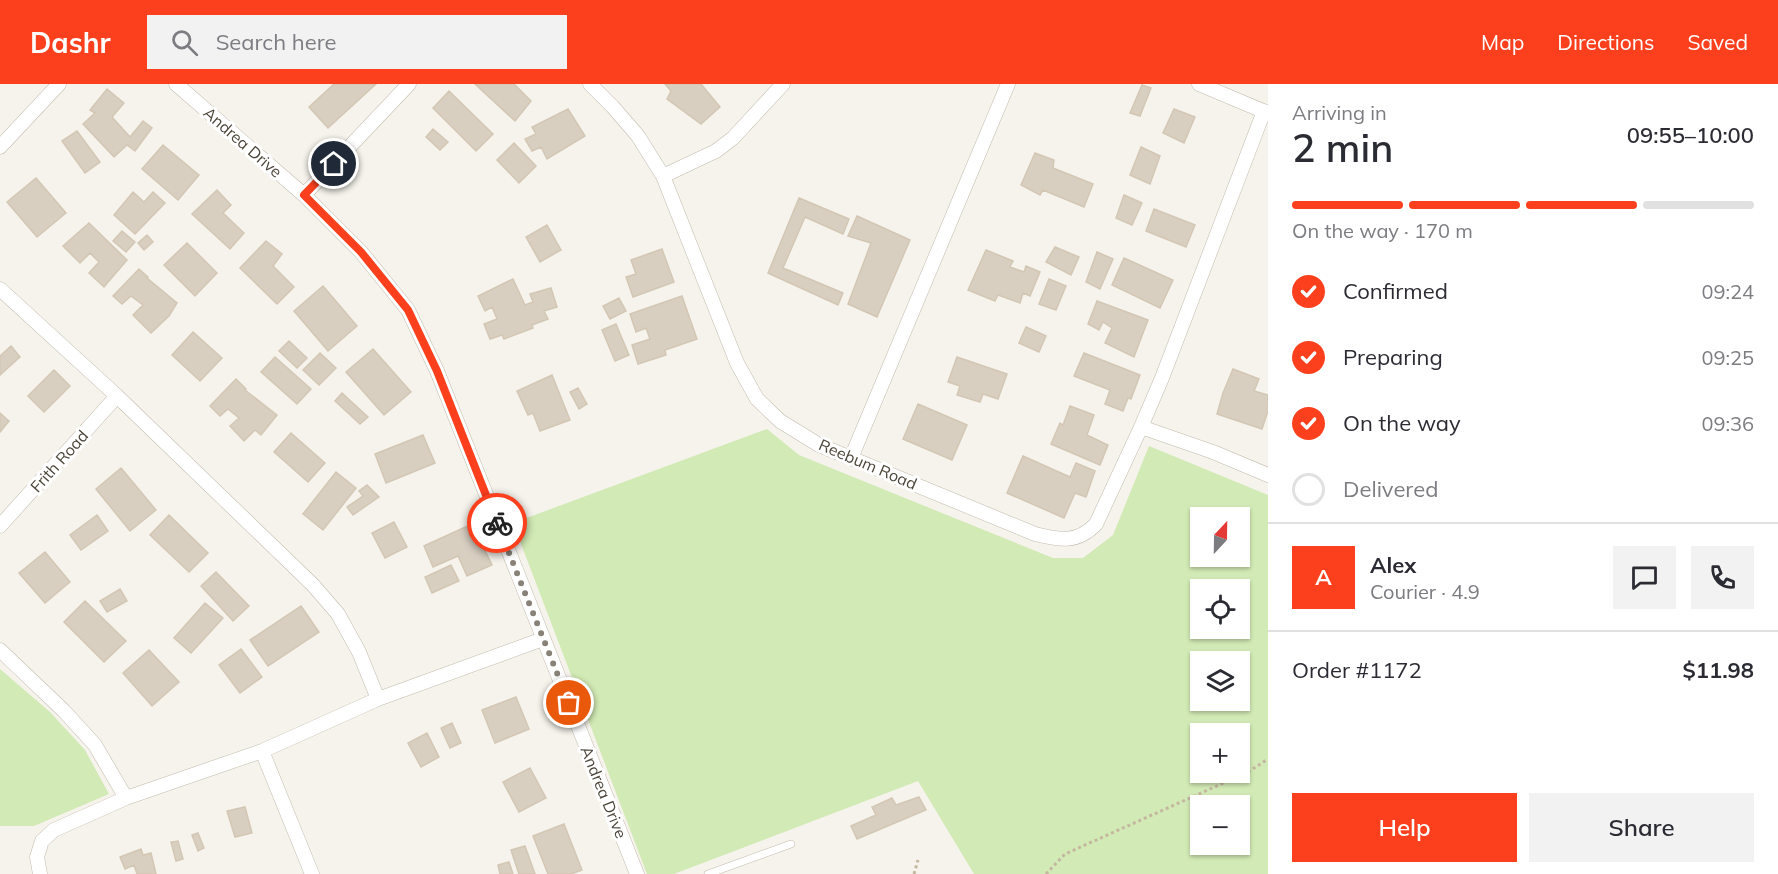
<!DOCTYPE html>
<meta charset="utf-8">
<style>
body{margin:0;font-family:Mulish,sans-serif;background:#f2f2f3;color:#2b2b33;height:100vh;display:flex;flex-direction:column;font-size:22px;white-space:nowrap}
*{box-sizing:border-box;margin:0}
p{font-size:20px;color:#7c7c81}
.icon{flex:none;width:33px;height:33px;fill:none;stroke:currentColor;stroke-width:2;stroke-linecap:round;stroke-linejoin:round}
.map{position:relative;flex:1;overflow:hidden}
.details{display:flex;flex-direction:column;background:#fff;width:510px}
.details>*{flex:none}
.needle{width:39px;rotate:22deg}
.controls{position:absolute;left:1190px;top:423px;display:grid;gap:12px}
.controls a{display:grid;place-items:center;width:60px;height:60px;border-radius:0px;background:#fff;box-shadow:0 2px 4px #0004;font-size:30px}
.pin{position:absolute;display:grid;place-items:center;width:51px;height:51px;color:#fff;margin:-26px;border:3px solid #fff;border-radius:50%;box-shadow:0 2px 6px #0007}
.courier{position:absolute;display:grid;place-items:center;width:60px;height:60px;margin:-30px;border:4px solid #fc3f1d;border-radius:50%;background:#fff;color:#222;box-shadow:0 2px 8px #0007}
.head em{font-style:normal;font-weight:600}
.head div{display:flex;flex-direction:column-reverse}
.head{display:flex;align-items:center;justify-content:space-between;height:102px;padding:0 24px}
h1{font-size:39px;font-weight:600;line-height:45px}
.bar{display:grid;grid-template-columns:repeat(4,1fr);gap:9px 6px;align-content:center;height:72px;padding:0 24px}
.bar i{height:8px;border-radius:4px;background:#e1e1e2}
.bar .selected{background:#fc3f1d}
.bar p{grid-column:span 4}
.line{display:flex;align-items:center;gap:15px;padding:0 24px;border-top:2px solid #e1e1e2}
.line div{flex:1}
.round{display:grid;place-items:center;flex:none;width:63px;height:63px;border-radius:0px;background:#f2f2f3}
ol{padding:0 24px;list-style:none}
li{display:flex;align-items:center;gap:18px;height:66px}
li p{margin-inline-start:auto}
li .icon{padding:6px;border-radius:50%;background:#fc3f1d;color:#fff;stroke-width:4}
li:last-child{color:#7c7c81}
li i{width:33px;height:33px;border:3px solid #e1e1e2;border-radius:50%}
.action{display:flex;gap:12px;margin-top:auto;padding:12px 24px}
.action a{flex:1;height:69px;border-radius:0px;background:#fc3f1d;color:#fff;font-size:24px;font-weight:600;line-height:69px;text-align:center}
.action a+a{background:#f2f2f3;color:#2b2b33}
header{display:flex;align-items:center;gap:36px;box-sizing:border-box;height:84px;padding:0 30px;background:#fc3f1d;color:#fff}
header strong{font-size:28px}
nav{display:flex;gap:33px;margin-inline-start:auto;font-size:21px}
.search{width:420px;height:54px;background:#f2f2f3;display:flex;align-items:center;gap:15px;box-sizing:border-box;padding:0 21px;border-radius:0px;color:#7c7c81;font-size:22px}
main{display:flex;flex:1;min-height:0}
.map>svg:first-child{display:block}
.green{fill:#d2eab5;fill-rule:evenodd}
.building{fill:#d8cfc1;stroke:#d3c7b4;stroke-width:1.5}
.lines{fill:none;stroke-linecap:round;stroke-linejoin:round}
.lane-casing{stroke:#c2bbae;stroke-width:8}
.street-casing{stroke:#c2bbae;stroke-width:15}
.path{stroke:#c4b79f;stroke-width:3;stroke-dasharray:3 3;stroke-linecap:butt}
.lane{stroke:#fff;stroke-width:7}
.street{stroke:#fff;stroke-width:14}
.done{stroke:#878178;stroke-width:6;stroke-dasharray:0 10.8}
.route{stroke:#fc3f1d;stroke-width:8}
.labels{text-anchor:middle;stroke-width:6;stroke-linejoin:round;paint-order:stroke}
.street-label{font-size:16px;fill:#4b4439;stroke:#fff}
</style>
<header>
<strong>Dashr</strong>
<div class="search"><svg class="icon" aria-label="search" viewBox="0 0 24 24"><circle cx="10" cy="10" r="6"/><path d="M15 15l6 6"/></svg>Search here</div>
<nav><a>Map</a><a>Directions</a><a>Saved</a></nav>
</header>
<main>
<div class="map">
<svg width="1268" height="790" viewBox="0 0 1268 790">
<rect width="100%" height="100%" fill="#f6f3ec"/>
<path class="green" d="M767 345 799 371 1053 474H1083L1113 451 1149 362 1268 411V790H974L918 697 674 790H647L513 439ZM1200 434H1239V472H1200ZM1200 506H1239V544H1200ZM1200 578H1239V616H1200ZM1200 650H1239V688H1200ZM1200 722H1239V760H1200Z
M0 585 50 628 85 666 109 710 34 742H0Z"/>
<path class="building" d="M334 0H376L328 44 309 23Z
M475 0H514L531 17 515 37Z
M665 0H701L720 23 701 40 667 15 671 7Z
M1142 1 1151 4 1140 32 1130 29Z
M107 5 124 19 112 33 130 53 143 37 152 44 135 67 127 61 114 73 83 40 95 29 90 26Z
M449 7 493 50 476 67 433 24Z
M568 25 585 52 547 75 541 63 532 67 525 55 536 50 532 43Z
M1174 25 1195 33 1184 59 1163 49Z
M433 45 448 58 440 66 426 53Z
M77 47 100 78 85 89 62 57Z
M514 59 536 82 519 99 497 76Z
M163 61 199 91 178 116 142 85Z
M1141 63 1160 72 1150 100 1130 91Z
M1035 69 1054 76 1053 84 1093 100 1084 123 1043 106 1040 111 1021 101Z
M36 94 66 129 37 153 7 118Z
M217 106 231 121 223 129 244 149 230 165 192 130Z
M133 108 144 118 153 108 165 119 135 150 114 131Z
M1124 111 1142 119 1132 141 1116 134Z
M799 114 849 135 843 150 805 133 783 184 843 209 838 221 768 189Z
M1154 125 1195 141 1186 163 1146 147Z
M857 132 910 156 877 233 848 220 871 159 848 152Z
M89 139 127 176 104 203 89 189 99 178 90 169 80 179 63 162Z
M547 141 561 166 540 178 526 153Z
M122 147 135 158 126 168 113 157Z
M147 151 153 158 144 166 138 159Z
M266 157 282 170 273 182 294 203 277 220 240 184Z
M187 159 217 189 195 212 164 181Z
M1055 163 1079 173 1071 191 1046 178Z
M662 165 674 198 633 213 626 193 636 190 631 176Z
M986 166 1013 177 1010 183 1024 188 1026 182 1040 188 1030 212 1023 209 1020 219 998 211 995 217 968 206Z
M1097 168 1113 175 1100 205 1086 198Z
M1124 174 1173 196 1160 224 1112 201Z
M139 185 148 193 147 194 177 219 169 232 151 249 133 231 143 221 131 212 122 220 113 212Z
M513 195 525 221 533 218 530 210 551 204 557 223 544 227 548 235 532 241 533 244 504 255 502 251 490 255 484 240 497 235 492 223 485 227 478 212Z
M1049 195 1066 202 1056 226 1039 220Z
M323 202 357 242 328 267 294 227Z
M682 212 697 255 665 266 666 271 638 280 632 261 650 255 646 244 636 248 630 230Z
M619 214 626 227 610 235 603 222Z
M1097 217 1148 236 1134 273 1105 259 1112 244 1103 238 1099 246 1088 240Z
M616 240 629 271 615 277 602 246Z
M1026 243 1046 252 1039 268 1019 259Z
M193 248 222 274 200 297 172 271Z
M289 257 307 274 297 284 279 267Z
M11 262 20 273 0 291V272Z
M373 265 411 308 384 331 346 288Z
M320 269 336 284 319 301 303 286Z
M1084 269 1140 291 1131 315 1128 314 1123 327 1105 320 1110 306 1074 292Z
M275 273 311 305 297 320 261 288Z
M957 273 1007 290 998 315 983 310 980 318 957 311 960 302 948 298Z
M1233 285 1259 295 1254 307 1268 311V327L1262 345 1217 330 1223 309Z
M54 286 70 302 44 328 28 312Z
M552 291 570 336 540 347 533 329 528 331 517 307Z
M236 295 246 305 245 306 277 331 261 351 255 346 244 357 230 342 239 334 228 325 220 332 210 322Z
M578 304 587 320 579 325 570 308Z
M342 309 368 333 360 340 335 317Z
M918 320 967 341 952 376 903 355Z
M1070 322 1094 331 1087 351 1108 361 1100 381 1051 360 1060 339 1063 341Z
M0 329 9 337 0 348Z
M291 349 325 379 308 398 274 368Z
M423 351 435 379 386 399 375 370Z
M1023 372 1070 393 1076 379 1095 387 1086 413 1075 409 1064 434 1007 409Z
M121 384 156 426 130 447 96 405Z
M336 388 356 404 323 446 303 430Z
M367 401 379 413 353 431 347 423 363 412 359 407Z
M97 431 108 447 81 466 70 451Z
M169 431 208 469 189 488 150 451Z
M394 438 407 463 385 474 372 449Z
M472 440 492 481 467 492 458 472 433 483 424 462Z
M45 468 70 498 45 519 19 489Z
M451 481 459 497 432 509 425 493Z
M216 488 249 522 233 537 201 502Z
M120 505 127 517 107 528 100 517Z
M85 517 126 557 104 578 64 538Z
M205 519 223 534 191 569 174 554Z
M301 522 319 548 268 582 250 556Z
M241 565 262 593 240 609 219 581Z
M149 566 179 598 152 622 123 589Z
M516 613 529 645 495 659 482 626Z
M452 639 461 659 450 664 441 644Z
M427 649 439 673 421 683 408 659Z
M530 684 546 714 519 728 503 698Z
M919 713 926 726 857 755 851 742 876 731 872 723 892 714 896 721Z
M245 723 252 749 235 753 227 727Z
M564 740 582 786 571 790H548L533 752Z
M198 749 204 764 198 767 192 751Z
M178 757 183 775 176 777 171 758Z
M525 762 535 790H519L511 766Z
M141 765 143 771 151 769 156 790H137L134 781 125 785 120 773Z
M509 778 513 790H500L498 781Z"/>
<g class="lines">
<g class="lane-casing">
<path id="lane" d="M708 790 791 760"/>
</g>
<g class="street-casing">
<path id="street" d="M176 0 304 111 361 168 408 226 437 287 637 790
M590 0 613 23 638 52 663 92 737 279 757 315 780 337 819 361 1035 450C1059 456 1077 460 1096 440L1141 343 1213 368 1268 391
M1199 0 1268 29
M0 63 59 0
M663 92 716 67 733 54 783 0
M304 111 409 0
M0 205 117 312 313 501 338 530 359 568 378 615
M1141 343 1162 294 1264 27
M851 374 1008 0
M0 442 117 312
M0 566 64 627 95 661 126 714
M262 667 312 790
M40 790 37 773 42 757 54 746 126 714 262 667 378 615 543 555"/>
</g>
<path class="path" d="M914 790 918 776
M1046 790 1065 770 1248 688 1268 675"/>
<use href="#lane" class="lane"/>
<use href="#street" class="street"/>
</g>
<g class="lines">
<path class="done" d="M497 439 569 619"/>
<path class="route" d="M334 80 304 111 361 168 408 226 437 287 497 439"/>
</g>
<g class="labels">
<g class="street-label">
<text transform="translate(243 58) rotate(41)" y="6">Andrea Drive</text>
<text transform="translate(59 377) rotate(-48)" y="6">Frith Road</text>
<text transform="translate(868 380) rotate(23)" y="6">Reebum Road</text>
<text transform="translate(604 708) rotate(68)" y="6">Andrea Drive</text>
</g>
</g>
</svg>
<div class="controls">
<a><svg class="needle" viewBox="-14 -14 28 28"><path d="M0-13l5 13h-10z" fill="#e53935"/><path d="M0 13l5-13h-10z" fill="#7c7c81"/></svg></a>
<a><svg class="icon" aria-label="locate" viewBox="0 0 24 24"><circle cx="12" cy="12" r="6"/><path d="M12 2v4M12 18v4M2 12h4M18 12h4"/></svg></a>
<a><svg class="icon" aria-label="layers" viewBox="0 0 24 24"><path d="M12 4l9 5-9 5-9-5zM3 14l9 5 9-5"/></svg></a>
<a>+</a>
<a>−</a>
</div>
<div class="pin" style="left:569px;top:619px;background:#ea580c"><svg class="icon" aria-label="bag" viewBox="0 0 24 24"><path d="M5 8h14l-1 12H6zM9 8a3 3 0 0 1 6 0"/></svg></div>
<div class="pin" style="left:334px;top:80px;background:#1f2937"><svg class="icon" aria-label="home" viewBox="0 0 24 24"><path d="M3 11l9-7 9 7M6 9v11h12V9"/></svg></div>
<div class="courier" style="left:497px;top:439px"><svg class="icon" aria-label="bike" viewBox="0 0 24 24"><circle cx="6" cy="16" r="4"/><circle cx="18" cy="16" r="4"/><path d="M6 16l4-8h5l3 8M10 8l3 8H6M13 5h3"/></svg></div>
</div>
<section class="details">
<div class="head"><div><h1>2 min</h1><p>Arriving in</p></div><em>09:55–10:00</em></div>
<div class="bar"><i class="selected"></i><i class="selected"></i><i class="selected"></i><i></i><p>On the way · 170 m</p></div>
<ol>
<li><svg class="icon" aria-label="check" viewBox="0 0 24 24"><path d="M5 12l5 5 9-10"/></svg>Confirmed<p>09:24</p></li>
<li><svg class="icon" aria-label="check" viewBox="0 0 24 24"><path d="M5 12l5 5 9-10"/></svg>Preparing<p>09:25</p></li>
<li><svg class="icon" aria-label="check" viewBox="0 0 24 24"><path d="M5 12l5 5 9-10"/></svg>On the way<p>09:36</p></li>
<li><i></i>Delivered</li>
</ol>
<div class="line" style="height:108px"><b class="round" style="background:#fc3f1d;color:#fff">A</b><div><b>Alex</b><p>Courier · 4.9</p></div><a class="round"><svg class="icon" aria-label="chat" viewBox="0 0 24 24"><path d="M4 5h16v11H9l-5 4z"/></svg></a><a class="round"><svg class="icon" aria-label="phone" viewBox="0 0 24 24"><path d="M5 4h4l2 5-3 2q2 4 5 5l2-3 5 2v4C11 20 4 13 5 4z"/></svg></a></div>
<div class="line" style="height:78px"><div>Order #1172</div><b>$11.98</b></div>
<div class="action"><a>Help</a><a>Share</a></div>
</section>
</main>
